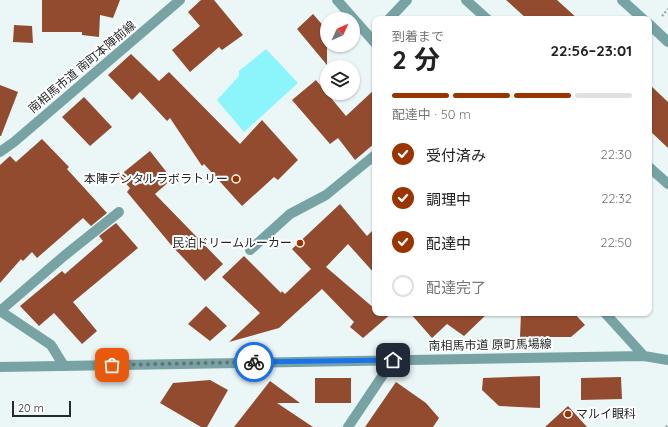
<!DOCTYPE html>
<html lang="ja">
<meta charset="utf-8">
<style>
body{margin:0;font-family:Quicksand,"Noto Sans JP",sans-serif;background:#f2f2f2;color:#222;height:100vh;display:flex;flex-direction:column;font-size:15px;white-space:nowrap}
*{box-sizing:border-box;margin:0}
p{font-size:13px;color:#767676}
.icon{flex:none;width:22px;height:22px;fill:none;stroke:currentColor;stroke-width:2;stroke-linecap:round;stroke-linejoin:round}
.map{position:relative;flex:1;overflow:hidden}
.drawer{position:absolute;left:372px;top:16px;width:280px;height:300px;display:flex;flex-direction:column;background:#fff;border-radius:8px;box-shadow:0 1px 3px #0004}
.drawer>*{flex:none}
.needle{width:26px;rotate:45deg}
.fabs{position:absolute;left:320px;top:12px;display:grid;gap:8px}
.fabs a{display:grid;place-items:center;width:40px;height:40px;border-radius:50%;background:#fff;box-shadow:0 1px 3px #0004;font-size:20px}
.scale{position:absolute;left:12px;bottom:10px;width:59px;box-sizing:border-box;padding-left:4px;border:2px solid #262a2a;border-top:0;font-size:11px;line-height:14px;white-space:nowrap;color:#262a2a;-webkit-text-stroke:3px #fff;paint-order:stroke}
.pin{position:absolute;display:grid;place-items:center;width:34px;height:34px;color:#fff;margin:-17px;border-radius:8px;box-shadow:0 2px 6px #0006}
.courier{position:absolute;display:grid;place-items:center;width:40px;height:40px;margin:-20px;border:3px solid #1a73e8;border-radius:50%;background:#fff;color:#222;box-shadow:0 1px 5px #0007}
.overview em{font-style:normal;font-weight:700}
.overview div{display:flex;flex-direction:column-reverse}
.overview{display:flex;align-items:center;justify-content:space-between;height:68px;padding:0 20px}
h1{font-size:26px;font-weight:700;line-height:30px}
.bar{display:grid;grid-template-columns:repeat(4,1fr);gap:6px 4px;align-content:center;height:48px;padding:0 20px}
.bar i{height:5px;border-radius:3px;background:#e0e0e0}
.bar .active{background:#9a3501}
.bar p{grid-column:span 4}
ol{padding:0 20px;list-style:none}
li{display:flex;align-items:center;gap:12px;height:44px}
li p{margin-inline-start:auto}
li .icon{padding:4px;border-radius:50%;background:#9a3501;color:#fff;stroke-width:4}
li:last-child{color:#767676}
li i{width:22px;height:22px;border:2px solid #e0e0e0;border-radius:50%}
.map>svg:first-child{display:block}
.green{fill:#8bf5fb}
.building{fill:#934b30}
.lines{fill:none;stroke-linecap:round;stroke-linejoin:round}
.path{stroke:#a0a9a9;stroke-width:2.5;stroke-dasharray:2 2;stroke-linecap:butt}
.service{stroke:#77a3a5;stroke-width:10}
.minor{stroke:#77a3a5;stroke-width:10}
.tertiary{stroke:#77a3a5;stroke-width:10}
.done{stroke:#6b7172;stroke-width:4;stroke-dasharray:0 7.2}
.route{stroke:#1a73e8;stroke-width:5}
.poi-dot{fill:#9a3501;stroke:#fff;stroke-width:1.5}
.labels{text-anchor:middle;stroke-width:4;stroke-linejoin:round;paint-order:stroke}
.street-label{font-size:12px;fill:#262a2a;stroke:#fff}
.poi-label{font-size:12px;fill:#262a2a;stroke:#fff;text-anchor:end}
</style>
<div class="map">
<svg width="668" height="427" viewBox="0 0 668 427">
<rect width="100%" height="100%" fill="#ebf6f7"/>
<path class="green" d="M266 49 298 83 244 132 217 100 239 76V71Z"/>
<path class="building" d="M42 0H120L113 18 100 15 99 37 82 35V32H42Z
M201 0H214L243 35 222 50 219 47 190 72 172 50 200 26 188 12Z
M506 0H557L578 19H527Z
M313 14 327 30V65L297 29Z
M14 25 32 26 33 43 13 42Z
M131 54 159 81 169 72 240 144 262 120 298 160 278 180 274 177 242 206 204 164 202 166 170 118 167 121 140 92 132 100 108 75Z
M316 80 346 116 375 89V143L355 160 338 138 330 144 292 100Z
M649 84 668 102V148L649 130Z
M0 85 18 92 1 136H0Z
M84 97 112 127 90 146 62 117Z
M42 139 69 167 67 169 107 213 91 226 83 218 37 258 32 252 23 261 21 259 0 283V165L10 156 16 162Z
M150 151 172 179 155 194 223 264 205 281 172 246 127 192 130 188 119 176Z
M340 204 367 236 375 228V274L348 244 326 267 375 309V313H392L363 338 350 327 354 322 322 289 279 328 229 342 260 313 222 277 244 256 281 293 282 291 285 294 311 269 292 249Z
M116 223 138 248 73 302 97 331 82 344 54 313 39 326 20 306 62 271 65 274 103 241 99 236Z
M206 306 227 326 210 341 188 324Z
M410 313H488L464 336 447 324 432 338Z
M521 313H574L585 325 571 337H520Z
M540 376V408L499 406 482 390 483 378Z
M621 377 622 399 581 400V378Z
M315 378H351V403H315Z
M210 380 228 390 207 427H201L160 403 173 383Z
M270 381 300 403H277L313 427H234Z
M396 382 426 403 439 418 433 427H365Z
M568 406 587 427H545Z"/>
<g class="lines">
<path class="path" d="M662 16 668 9
M666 427 668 425"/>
<path class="service" d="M466 0 487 19
M622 0 643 19
M389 19 407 0
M649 24 668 42
M649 167 668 184"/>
<path class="minor" d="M0 152 14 142 180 0
M250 250 290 214 326 195 375 155
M0 311 64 256 119 212
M0 311 51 345 64 366
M348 427 393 360"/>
<path class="tertiary" d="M337 0 375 43
M605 313 644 356
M0 367 644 356 668 360"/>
</g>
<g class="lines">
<path class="done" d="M112 365 254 362"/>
<path class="route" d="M254 362 393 360"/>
</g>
<g class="poi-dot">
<circle cx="236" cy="179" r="4"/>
<circle cx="300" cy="243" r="4"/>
<circle cx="568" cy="414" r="4"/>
</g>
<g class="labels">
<g class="street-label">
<text transform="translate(82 67) rotate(-40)" y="4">南相馬市道 南町本陣前線</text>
<text transform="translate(490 345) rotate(-1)" y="4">南相馬市道 原町馬場線</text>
</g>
<g class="poi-label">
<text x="228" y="183">本陣デンタルラボラトリー</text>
<text x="292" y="247">民泊ドリームルーカー</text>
<text x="576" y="418" text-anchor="start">マルイ眼科</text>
</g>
</g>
</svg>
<div class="fabs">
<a><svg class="needle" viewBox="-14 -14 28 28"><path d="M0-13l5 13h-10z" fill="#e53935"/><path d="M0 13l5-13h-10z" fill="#767676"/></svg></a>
<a><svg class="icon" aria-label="layers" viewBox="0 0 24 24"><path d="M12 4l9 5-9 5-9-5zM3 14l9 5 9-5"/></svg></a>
</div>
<div class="scale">20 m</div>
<div class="pin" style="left:112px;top:365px;background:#ea580c"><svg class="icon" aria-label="bag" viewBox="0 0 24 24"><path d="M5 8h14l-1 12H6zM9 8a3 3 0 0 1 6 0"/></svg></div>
<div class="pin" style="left:393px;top:360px;background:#1f2937"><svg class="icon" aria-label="home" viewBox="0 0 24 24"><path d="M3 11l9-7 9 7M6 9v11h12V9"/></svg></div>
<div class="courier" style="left:254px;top:362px"><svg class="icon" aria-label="bike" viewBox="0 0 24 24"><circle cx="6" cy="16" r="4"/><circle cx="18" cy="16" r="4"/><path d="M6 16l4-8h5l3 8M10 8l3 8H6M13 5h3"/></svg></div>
<section class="drawer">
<div class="overview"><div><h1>2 分</h1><p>到着まで</p></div><em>22:56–23:01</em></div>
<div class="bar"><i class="active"></i><i class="active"></i><i class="active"></i><i></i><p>配達中 · 50 m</p></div>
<ol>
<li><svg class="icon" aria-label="check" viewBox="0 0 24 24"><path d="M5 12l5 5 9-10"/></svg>受付済み<p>22:30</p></li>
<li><svg class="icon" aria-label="check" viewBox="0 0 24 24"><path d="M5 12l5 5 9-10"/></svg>調理中<p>22:32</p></li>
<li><svg class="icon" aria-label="check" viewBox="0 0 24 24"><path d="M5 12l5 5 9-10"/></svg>配達中<p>22:50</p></li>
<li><i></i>配達完了</li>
</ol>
</section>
</div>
